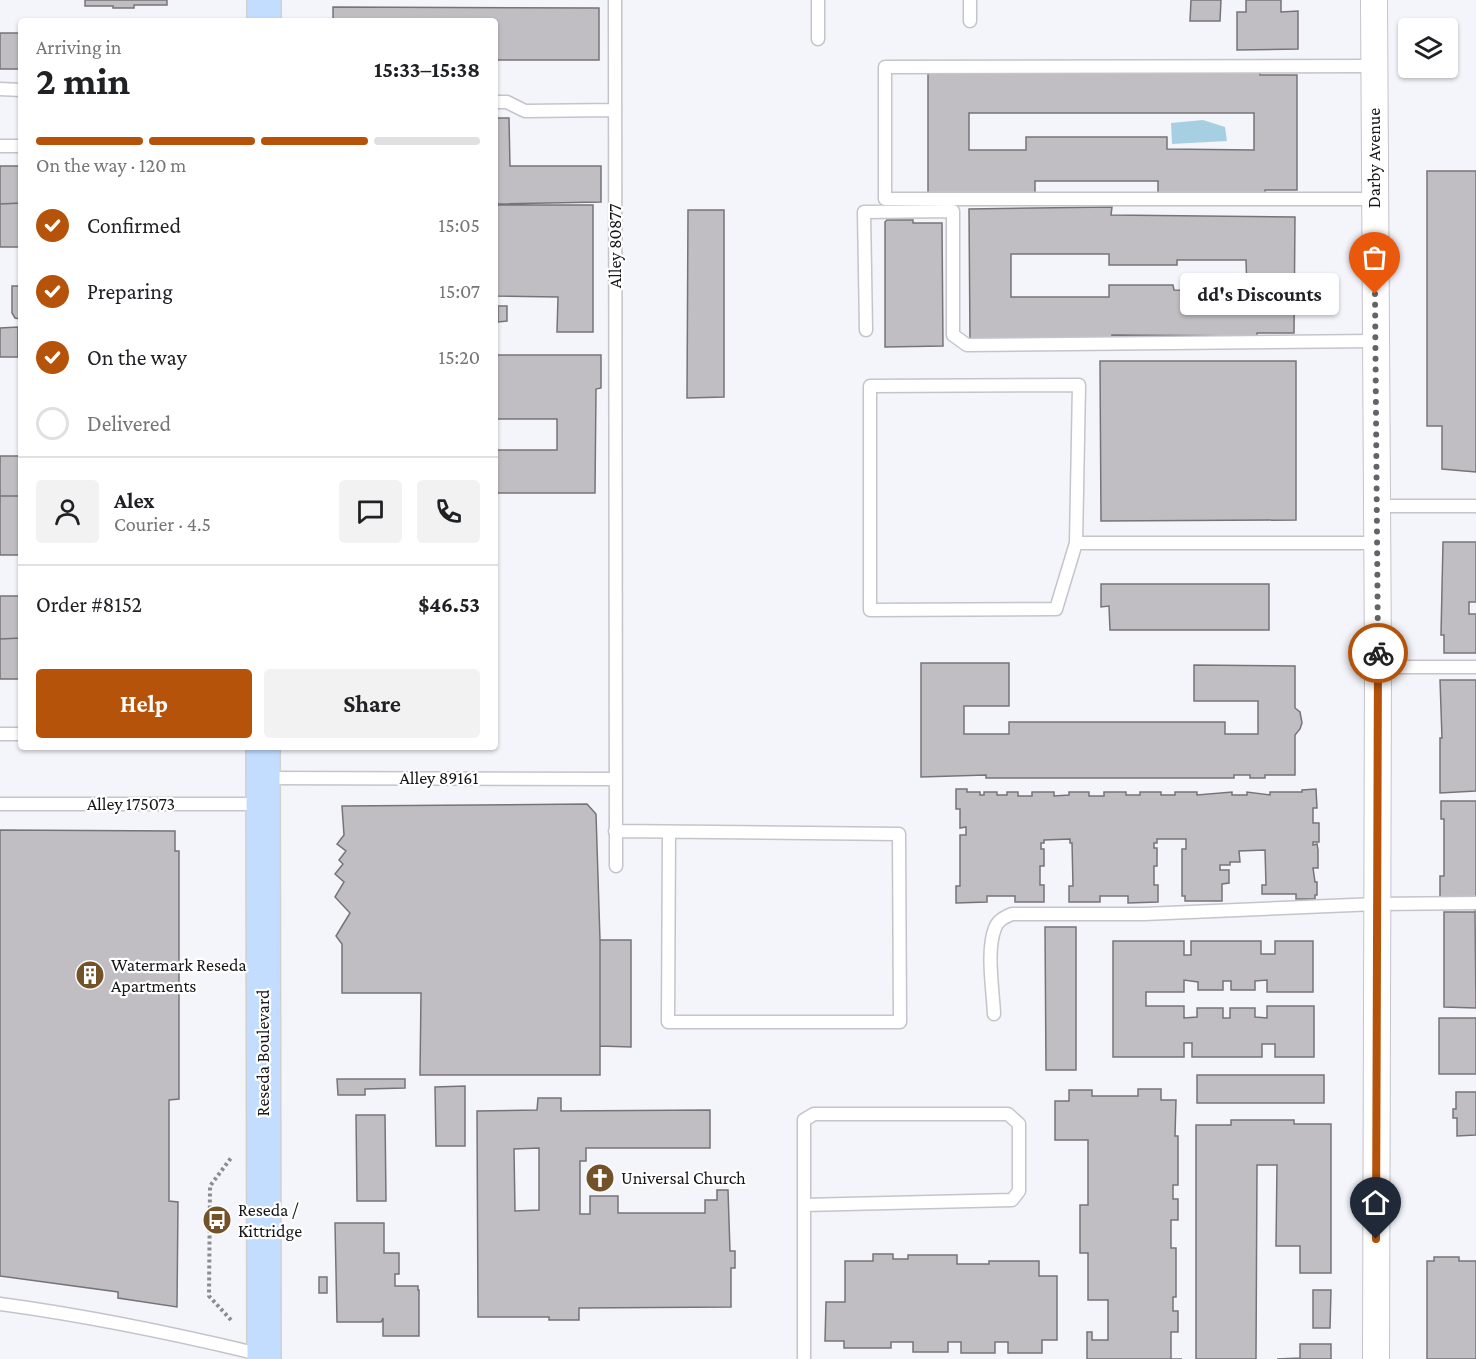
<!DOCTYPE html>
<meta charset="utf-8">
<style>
body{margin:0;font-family:"Crimson Pro",serif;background:#f2f2f2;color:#202124;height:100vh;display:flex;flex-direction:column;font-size:22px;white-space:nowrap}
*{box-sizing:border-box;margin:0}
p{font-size:20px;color:#757577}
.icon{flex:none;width:33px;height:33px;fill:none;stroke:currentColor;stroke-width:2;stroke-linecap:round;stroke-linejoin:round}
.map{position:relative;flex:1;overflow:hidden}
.panel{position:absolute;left:18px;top:18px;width:480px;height:732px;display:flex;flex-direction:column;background:#fff;border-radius:6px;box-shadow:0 2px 4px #0004}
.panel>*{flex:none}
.fabs{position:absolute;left:1398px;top:18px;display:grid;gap:12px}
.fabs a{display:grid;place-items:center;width:60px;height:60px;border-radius:6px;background:#fff;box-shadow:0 2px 4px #0004;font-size:30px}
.pin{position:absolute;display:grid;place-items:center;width:51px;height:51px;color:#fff;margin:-62px -26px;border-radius:50% 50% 50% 0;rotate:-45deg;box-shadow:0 0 6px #0007}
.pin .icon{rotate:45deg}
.courier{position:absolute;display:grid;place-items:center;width:60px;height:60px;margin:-30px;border:4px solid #b45309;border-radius:50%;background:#fff;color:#222;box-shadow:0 2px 8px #0007}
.bubble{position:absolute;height:42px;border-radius:6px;background:#fff;box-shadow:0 2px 4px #0004;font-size:20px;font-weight:700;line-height:42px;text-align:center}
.summary em{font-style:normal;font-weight:700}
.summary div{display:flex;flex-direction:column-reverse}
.summary{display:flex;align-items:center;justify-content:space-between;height:102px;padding:0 18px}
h1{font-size:39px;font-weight:700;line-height:45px}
.bar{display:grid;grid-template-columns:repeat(4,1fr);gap:9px 6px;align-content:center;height:72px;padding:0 18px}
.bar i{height:8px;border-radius:4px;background:#e0e0e0}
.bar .selected{background:#b45309}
.bar p{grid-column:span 4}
.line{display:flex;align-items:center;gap:15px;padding:0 18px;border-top:2px solid #e0e0e0}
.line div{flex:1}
.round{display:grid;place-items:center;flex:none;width:63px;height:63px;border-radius:6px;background:#f2f2f2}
ol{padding:0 18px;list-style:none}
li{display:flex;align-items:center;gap:18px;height:66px}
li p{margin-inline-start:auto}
li .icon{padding:6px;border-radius:50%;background:#b45309;color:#fff;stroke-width:4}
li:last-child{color:#757577}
li i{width:33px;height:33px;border:3px solid #e0e0e0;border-radius:50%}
.primary-button{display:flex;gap:12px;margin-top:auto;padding:12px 18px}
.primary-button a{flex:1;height:69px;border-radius:6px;background:#b45309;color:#fff;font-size:24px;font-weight:700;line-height:69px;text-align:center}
.primary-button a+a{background:#f2f2f2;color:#202124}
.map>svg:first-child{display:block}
.water{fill:#a6d0e2}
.building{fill:#c1bec3;stroke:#777479;stroke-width:1.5;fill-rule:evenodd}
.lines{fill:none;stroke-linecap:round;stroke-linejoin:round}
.lane-casing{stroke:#c4c4ca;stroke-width:15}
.street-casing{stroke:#c4c4ca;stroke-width:28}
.primary-casing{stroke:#d0d0d1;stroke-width:36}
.path{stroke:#8c8c90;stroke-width:4;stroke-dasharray:3 3;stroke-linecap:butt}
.lane{stroke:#fff;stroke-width:12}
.street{stroke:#fff;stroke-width:26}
.primary{stroke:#c2ddff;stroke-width:33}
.done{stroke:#646467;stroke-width:6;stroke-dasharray:0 10.8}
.route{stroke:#b45309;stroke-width:8}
.labels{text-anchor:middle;stroke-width:4.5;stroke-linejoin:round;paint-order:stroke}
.street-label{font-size:18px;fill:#161618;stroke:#fff}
.poi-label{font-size:18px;fill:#161618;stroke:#fff;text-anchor:start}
</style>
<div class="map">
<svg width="1476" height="1359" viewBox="0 0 1476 1359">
<rect width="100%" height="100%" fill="#f4f5fb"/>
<path class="water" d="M1203 120 1225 127 1227 141 1172 144 1171 123Z"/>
<path class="building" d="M85 0H167V5H134V8H113V6H85Z
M1191 0H1221L1220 21H1190Z
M1246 0H1281V12L1298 11V49L1237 50V12H1246Z
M333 7 599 8V60H495V21H333Z
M0 33H21V69H0Z
M928 70H1260V75H1297V190H1265V193H1158V181H1035V193H928ZM969 113H1254V150L1167 149V137H1026V150H969Z
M495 118H509L510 166H601V202L495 204Z
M0 166H21V203L0 204Z
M1427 171H1476V472L1442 469V426H1427Z
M21 203V244H19V247H0V204Z
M496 205H593V332H557L558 297 496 296Z
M1112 207 1111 215 1295 217 1294 333H1257V336L1112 335V342L970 341 969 209ZM1011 254H1109V265H1177V260H1246L1247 291 1174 290 1173 285H1109V297H1011Z
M688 210H724V397L687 398Z
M887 220H913V223H942L943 346 885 347V222Z
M12 286H21V319L15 318 12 313Z
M498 306H507V321L498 322Z
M18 327V357H0V328Z
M495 355H601V388L596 389 595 493H495V450H557V419H495Z
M1100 361H1296V520L1101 521Z
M0 456H21V496H0Z
M0 496H21V555H0Z
M1443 542H1476V602H1469V614H1476V653H1444V635H1441Z
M1101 584H1269V630H1110L1109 606 1101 607Z
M0 596H20L21 638 0 639Z
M21 638V679H0V639Z
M921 663H1009V706H964V734H1009V722H1225V734H1258V701H1194V665L1295 666V708L1300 712 1302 723 1300 729 1295 735V775H1265V778H1250V775H1234V778H986V775L921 777Z
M1440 680H1476V791L1440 793V738H1442Z
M956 789H967V792H980V795H984V792H997V795H1007V792H1018V796H1032V792H1054V796L1069 795V792H1089V796H1104V792H1126V795H1140V792H1161V795H1175V792H1197V795L1232 792V795H1247V792L1270 795V792H1302V790L1316 789 1317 808H1313V823H1319V842H1313V845L1317 844 1318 850V868H1313L1315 882H1317V895H1315V899H1296V894H1262V885H1266L1265 850 1239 851 1240 862H1230V865H1220V870H1229V883L1222 884V901H1185V896H1182V849H1186V839H1157V843H1154V848H1157V866H1154V885H1158V902L1128 903V896H1100V902H1069V886H1073L1072 843H1070V839L1044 840V843H1041V849H1044V866H1040V885H1044V902H1015V896H987V902L956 903V886H960V835H966V827L960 828V809H956Z
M1441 801H1476V900H1440V876H1444V819H1441Z
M587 804 596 814 600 940V1075H420L421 993H342V944L336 936 350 913 335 897 344 882 335 874 343 864 339 860 346 851 337 844 344 835 342 806Z
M0 830 175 831V851H179V1099L169 1100V1201L178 1202 177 1307 118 1298V1292L0 1276Z
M1475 910 1476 1008 1444 1007V912H1475Z
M1045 927H1076V1070H1046Z
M600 940H631V1047L600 1046Z
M1113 941H1184V955H1191V941H1261V954H1275V941H1313V992H1267V980L1255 981V990H1231V981H1223V990H1198V982L1184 980V992H1146V1006H1184V1018L1197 1017V1008H1223V1018H1230V1008H1255V1017L1267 1018V1006H1314V1057H1275V1044H1262V1057H1192V1043H1184V1057H1113Z
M1439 1018H1476V1074H1439Z
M1197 1075H1324V1103H1197Z
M337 1079H405V1088L365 1089V1095H338Z
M465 1086V1146H436L435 1087Z
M1138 1089H1161V1100H1176L1175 1136H1178V1185H1173V1199H1178V1220H1171V1248H1176V1297H1173V1311H1178V1332H1171V1359H1182H1087V1332H1092V1340H1108V1300H1088V1253H1080V1205H1088V1140H1055V1101H1069V1090H1092V1096H1138Z
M1456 1092H1476V1135L1457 1136V1118H1453V1109H1456Z
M538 1098H561V1111L710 1110V1148H586V1161H580V1214H590V1196H618V1213H705V1200H717V1190H728L730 1251H735V1268H731V1307L579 1308V1320H549V1317H478L477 1111 537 1110ZM539 1148V1210L515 1211 514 1149Z
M356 1115H385L386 1201H357Z
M1231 1120H1294V1124H1331V1273H1300V1246H1276L1277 1165H1257L1256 1359H1196V1125H1231Z
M335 1223H384V1253H399V1274H395V1286H418V1290H419V1336H383V1318L381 1322H337Z
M873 1254H893V1259H908V1255H957V1264H989V1261H1039V1276H1057V1340H1042V1353H1008V1342H995V1353H961V1342H948V1352H913V1342H891V1348H844V1341H825L826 1302H845V1261H873Z
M1434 1257H1459V1261H1476V1359H1427V1261H1434Z
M319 1277H327V1293H319Z
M1313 1290H1331L1330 1328H1313Z
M1300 1344H1331V1359H1277L1300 1358Z"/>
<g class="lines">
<g class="lane-casing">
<path id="lane" d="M615 0 616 866
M818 0V39
M970 21V0
M1374 66 885 67V199H1375
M0 89 21 90
M495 102H507L525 111 615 110
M0 146H21
M866 330 864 212 953 211V335L967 345 1375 341
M1079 385 1076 543 1056 609 870 610V386Z
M1377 506H1476
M1076 543H1377
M1378 667H1476
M0 734H21
M264 778 615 779
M0 804H263
M615 831 899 834 900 1022H668L669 832
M994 1014C993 990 986 951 995 928 998 920 1005 917 1012 914H1144L1376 904 1476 903
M0 1304C89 1316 176 1334 263 1355
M804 1359V1120L814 1114H1008L1019 1124V1191L1012 1200 804 1205"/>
</g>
<g class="street-casing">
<path id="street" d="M1374 0 1378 667 1376 1359"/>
</g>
<g class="primary-casing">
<path id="primary" d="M264 21V0
M263 747 264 1359"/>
</g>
<path class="path" d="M231 1320 209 1296 210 1186 231 1158"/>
<use href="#lane" class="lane"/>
<use href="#street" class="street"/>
<use href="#primary" class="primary"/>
</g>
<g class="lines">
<path class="done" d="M1375 294 1378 653"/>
<path class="route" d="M1376 1239 1378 653"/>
</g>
<defs>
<g id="building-disc" transform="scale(1.5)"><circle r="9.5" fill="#735229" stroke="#fff"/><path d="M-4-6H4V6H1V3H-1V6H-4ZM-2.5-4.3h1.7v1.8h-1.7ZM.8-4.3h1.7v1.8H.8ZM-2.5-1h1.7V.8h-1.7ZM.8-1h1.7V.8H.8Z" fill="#fff"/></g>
<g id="church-disc" transform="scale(1.5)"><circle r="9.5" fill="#735229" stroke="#fff"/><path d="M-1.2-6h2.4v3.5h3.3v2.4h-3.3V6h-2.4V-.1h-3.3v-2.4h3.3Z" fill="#fff"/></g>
<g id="bus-disc" transform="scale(1.5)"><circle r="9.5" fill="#735229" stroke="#fff"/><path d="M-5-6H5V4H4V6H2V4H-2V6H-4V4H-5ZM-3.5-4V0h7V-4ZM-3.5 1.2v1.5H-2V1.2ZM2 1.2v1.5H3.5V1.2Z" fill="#fff"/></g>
</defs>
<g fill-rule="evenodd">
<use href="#building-disc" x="90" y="975"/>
<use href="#church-disc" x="600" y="1178"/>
<use href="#bus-disc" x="217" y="1220"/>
</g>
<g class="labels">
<g class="street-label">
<text transform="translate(1374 158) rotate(-90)" y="6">Darby Avenue</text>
<text transform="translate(615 246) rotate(-90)" y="6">Alley 80877</text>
<text x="439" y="784">Alley 89161</text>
<text x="131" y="810">Alley 175073</text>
<text transform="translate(263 1053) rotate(-90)" y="6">Reseda Boulevard</text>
</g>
<g class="poi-label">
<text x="111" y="971">Watermark Reseda<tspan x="111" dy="21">Apartments</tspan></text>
<text x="621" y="1184">Universal Church</text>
<text x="238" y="1216">Reseda /<tspan x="238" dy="21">Kittridge</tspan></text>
</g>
</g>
</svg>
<div class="fabs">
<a><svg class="icon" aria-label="layers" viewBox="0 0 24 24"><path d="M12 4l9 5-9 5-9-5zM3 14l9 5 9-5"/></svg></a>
</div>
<div class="pin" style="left:1375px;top:294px;background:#ea580c"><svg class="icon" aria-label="bag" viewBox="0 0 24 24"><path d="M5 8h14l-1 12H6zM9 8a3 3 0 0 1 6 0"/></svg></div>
<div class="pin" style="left:1376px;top:1239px;background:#1f2937"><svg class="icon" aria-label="home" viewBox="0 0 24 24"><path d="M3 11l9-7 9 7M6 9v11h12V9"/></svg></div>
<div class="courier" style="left:1378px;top:653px"><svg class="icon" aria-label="bike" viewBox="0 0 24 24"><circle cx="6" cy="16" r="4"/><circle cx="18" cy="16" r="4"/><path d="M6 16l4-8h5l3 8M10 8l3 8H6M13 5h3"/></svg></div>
<div class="bubble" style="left:1180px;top:273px;width:159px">dd's Discounts</div>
<section class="panel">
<div class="summary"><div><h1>2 min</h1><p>Arriving in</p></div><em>15:33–15:38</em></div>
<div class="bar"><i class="selected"></i><i class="selected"></i><i class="selected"></i><i></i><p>On the way · 120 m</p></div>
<ol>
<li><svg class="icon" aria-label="check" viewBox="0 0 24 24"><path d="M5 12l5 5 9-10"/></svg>Confirmed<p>15:05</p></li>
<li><svg class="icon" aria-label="check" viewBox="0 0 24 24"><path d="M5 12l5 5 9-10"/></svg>Preparing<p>15:07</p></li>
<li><svg class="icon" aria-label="check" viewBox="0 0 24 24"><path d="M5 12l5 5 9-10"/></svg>On the way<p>15:20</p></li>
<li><i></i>Delivered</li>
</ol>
<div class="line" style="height:108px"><a class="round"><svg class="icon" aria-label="person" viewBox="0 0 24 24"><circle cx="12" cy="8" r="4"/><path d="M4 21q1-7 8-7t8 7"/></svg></a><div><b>Alex</b><p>Courier · 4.5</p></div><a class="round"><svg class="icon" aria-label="chat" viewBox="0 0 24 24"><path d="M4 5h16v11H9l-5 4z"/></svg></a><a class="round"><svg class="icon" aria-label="phone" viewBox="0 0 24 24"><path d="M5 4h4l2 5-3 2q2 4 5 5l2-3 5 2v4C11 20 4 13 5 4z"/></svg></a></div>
<div class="line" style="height:78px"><div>Order #8152</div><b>$46.53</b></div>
<div class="primary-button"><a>Help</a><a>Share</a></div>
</section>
</div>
